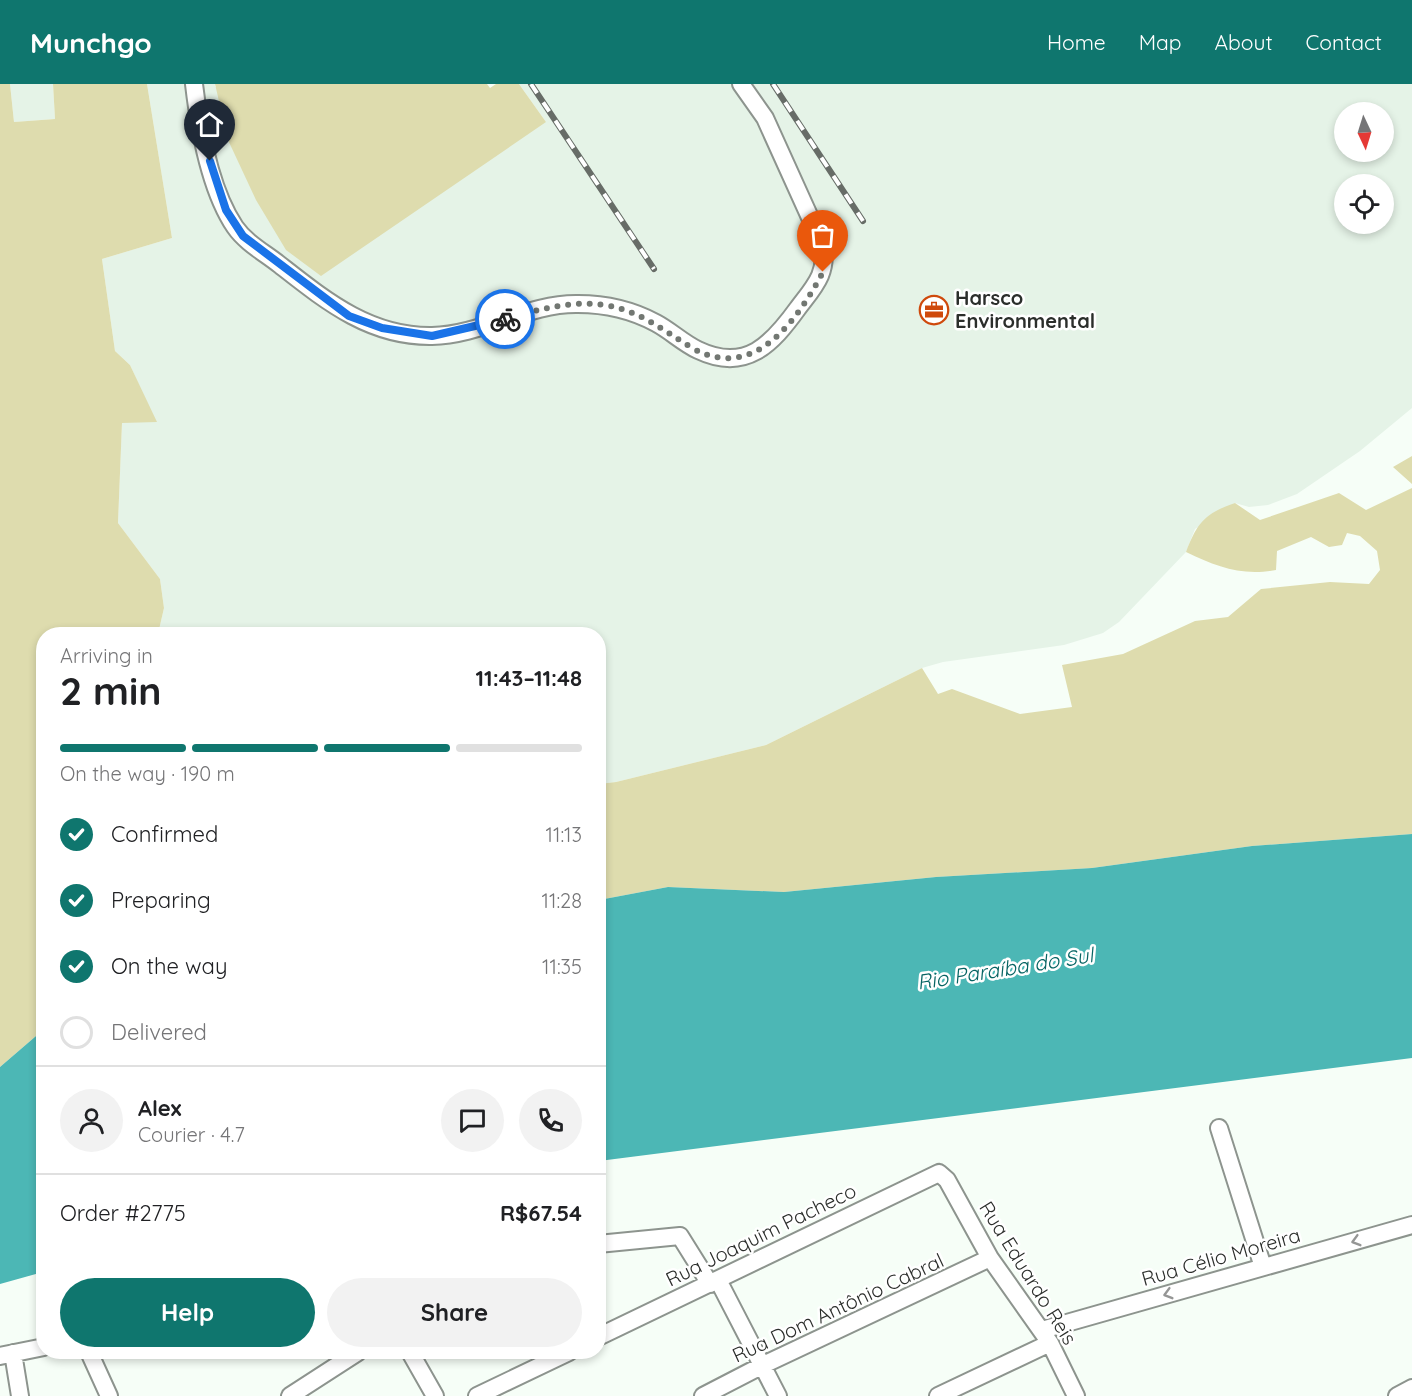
<!DOCTYPE html>
<meta charset="utf-8">
<style>
body{margin:0;font-family:Quicksand,sans-serif;background:#f2f2f2;color:#202124;height:100vh;display:flex;flex-direction:column;font-size:22px;white-space:nowrap}
*{box-sizing:border-box;margin:0}
p{font-size:20px;color:#757577}
.icon{flex:none;width:33px;height:33px;fill:none;stroke:currentColor;stroke-width:2;stroke-linecap:round;stroke-linejoin:round}
.map{position:relative;flex:1;overflow:hidden}
.sheet{position:absolute;left:36px;top:543px;width:570px;height:732px;display:flex;flex-direction:column;background:#fff;border-radius:24px;box-shadow:0 3px 9px #0003}
.sheet>*{flex:none}
.needle{width:39px;rotate:176deg}
.buttons{position:absolute;left:1334px;top:18px;display:grid;gap:12px}
.buttons a{display:grid;place-items:center;width:60px;height:60px;border-radius:50%;background:#fff;box-shadow:0 3px 9px #0003;font-size:30px}
.pin{position:absolute;display:grid;place-items:center;width:51px;height:51px;color:#fff;margin:-62px -26px;border-radius:50% 50% 50% 0;rotate:-45deg;box-shadow:0 0 6px #0007}
.pin .icon{rotate:45deg}
.courier{position:absolute;display:grid;place-items:center;width:60px;height:60px;margin:-30px;border:4px solid #1a73e8;border-radius:50%;background:#fff;color:#222;box-shadow:0 2px 8px #0007}
.overview em{font-style:normal;font-weight:700}
.overview div{display:flex;flex-direction:column-reverse}
.overview{display:flex;align-items:center;justify-content:space-between;height:102px;padding:0 24px}
h1{font-size:39px;font-weight:700;line-height:45px}
.bar{display:grid;grid-template-columns:repeat(4,1fr);gap:9px 6px;align-content:center;height:72px;padding:0 24px}
.bar i{height:8px;border-radius:4px;background:#e0e0e0}
.bar .current{background:#0f766e}
.bar p{grid-column:span 4}
.line{display:flex;align-items:center;gap:15px;padding:0 24px;border-top:2px solid #e0e0e0}
.line div{flex:1}
.round{display:grid;place-items:center;flex:none;width:63px;height:63px;border-radius:32px;background:#f2f2f2}
ol{padding:0 24px;list-style:none}
li{display:flex;align-items:center;gap:18px;height:66px}
li p{margin-inline-start:auto}
li .icon{padding:6px;border-radius:50%;background:#0f766e;color:#fff;stroke-width:4}
li:last-child{color:#757577}
li i{width:33px;height:33px;border:3px solid #e0e0e0;border-radius:50%}
.cta{display:flex;gap:12px;margin-top:auto;padding:12px 24px}
.cta a{flex:1;height:69px;border-radius:36px;background:#0f766e;color:#fff;font-size:24px;font-weight:700;line-height:69px;text-align:center}
.cta a+a{background:#f2f2f2;color:#202124}
header{display:flex;align-items:center;gap:36px;box-sizing:border-box;height:84px;padding:0 30px;background:#0f766e;color:#fff}
header strong{font-size:28px}
nav{display:flex;gap:33px;margin-inline-start:auto;font-size:21px}
.map>svg:first-child{display:block}
.built{fill:#e5f3e7;fill-rule:evenodd}
.green{fill:#dedcae}
.water{fill:#4cb7b5}
.lines{fill:none;stroke-linecap:round;stroke-linejoin:round}
.minor-casing{stroke:#8d948e;stroke-width:20}
.minor{stroke:#fff;stroke-width:16}
.rail-casing{stroke:#676c67;stroke-width:6}
.rail{stroke:#fff;stroke-width:4;stroke-dasharray:11;stroke-linecap:butt}
.oneway{stroke:#959695}
.done{stroke:#727772;stroke-width:6;stroke-dasharray:0 10.8}
.route{stroke:#1a73e8;stroke-width:8}
.labels{text-anchor:middle;stroke-width:5;stroke-linejoin:round;paint-order:stroke}
.poi-label{font-size:20px;font-weight:bold;fill:#2b2e2b;stroke:#fff;text-anchor:start}
.street-label{font-size:20px;fill:#2b2e2b;stroke:#fff}
.water-label{font-size:21px;font-style:italic;fill:#066463;stroke:#fff}
</style>
<header>
<strong>Munchgo</strong>
<nav><a>Home</a><a>Map</a><a>About</a><a>Contact</a></nav>
</header>
<div class="map">
<svg width="1412" height="1312" viewBox="0 0 1412 1312">
<rect width="100%" height="100%" fill="#f6fef7"/>
<path class="built" d="M10 0H53L55 35 14 38Z
M147 0H215V3L546 38 519 0H1412V324L1360 367 1297 410 1268 421 1249 423 1235 419 1195 445 1186 468 1119 538 1103 549 1064 561 943 578 922 584 766 661 616 698 599 700 598 550H158L164 524 160 495 118 439 122 338H156L130 281 115 267 102 175 172 154ZM1344 28H1383V68H1344ZM1344 100H1383V140H1344Z"/>
<path class="green" d="M0 0H10L14 38 55 35 53 0H147L172 154 102 175 115 267 130 281 157 338 122 339 118 439 160 495 164 524 158 550H44L43 946 0 983Z
M215 0H487L490 4 496 0H519L546 38 321 192 286 166 256 116 228 56Z
M1412 372V400L1393 383Z
M1412 404V750L1252 762 1092 784 936 793 784 808 668 803 599 816V700L616 698 766 661 922 584 938 610 952 605 1020 630 1072 623 1062 581 1123 570 1195 537 1228 533 1261 505 1330 498 1369 500 1380 486 1377 467 1360 452 1347 449 1342 461 1329 463 1311 453 1277 467 1276 486C1241 492 1217 483 1186 468 1197 439 1205 429 1235 419L1260 436 1339 409 1366 426Z"/>
<path class="water" d="M1412 750V974L599 1077V816L668 803 784 808 936 793 1092 784 1252 762Z
M43 946V1188L0 1200V983Z"/>
<g class="lines">
<g class="minor-casing">
<path id="minor" d="M194 0C199 43 210 106 235 143 246 159 265 169 280 181 326 217 370 253 432 252 482 251 528 219 578 220 604 220 632 226 656 239 671 247 683 259 698 266 746 289 772 260 798 224 814 203 829 188 822 160L765 34 741 0
M1219 1044 1263 1183
M598 1160 680 1152 710 1200
M718 1196 778 1312
M1042 1246 1412 1141
M598 1253 939 1089 947 1096 990 1174 1050 1259 1076 1312
M89 1268 109 1312
M410 1268 435 1312
M13 1269 20 1312
M0 1272 44 1263
M290 1312 358 1268
M477 1312 569 1268
M703 1312 763 1281 990 1174
M938 1312 1050 1259
M1397 1312 1412 1304"/>
</g>
<use href="#minor" class="minor"/>
<g class="rail-casing">
<path id="rail" d="M531 0 654 185
M773 0 863 137"/>
</g>
<use href="#rail" class="rail"/>
</g>
<defs><path id="oneway-chevron" d="M-2-3.5L2.5 0L-2 3.5" fill="none" stroke-width="1.6" stroke-linecap="round" stroke-linejoin="round" transform="scale(1.5)"/></defs>
<g class="oneway">
<use href="#oneway-chevron" transform="translate(1356 1157) rotate(164)"/>
<use href="#oneway-chevron" transform="translate(1168 1210) rotate(164)"/>
</g>
<g class="lines">
<path class="done" d="M505 235C538 226 570 216 604 221 642 227 663 247 694 265 755 298 798 235 823 188"/>
<path class="route" d="M210 77 226 126 243 152 349 232 382 244 432 252 505 235"/>
</g>
<defs>
<g id="office-ring" transform="scale(1.5)"><circle r="9.5" fill="#fff" stroke="#cf490c" stroke-width="1.5"/><path d="M-6-3h4V-5.5h4V-3h4V5H-6ZM-1-4.5V-3h2v-1.5ZM-6 0V1H6V0Z" fill="#cf490c"/></g>
</defs>
<g fill-rule="evenodd">
<use href="#office-ring" x="934" y="226"/>
</g>
<g class="labels">
<g class="poi-label">
<text x="955" y="221">Harsco<tspan x="955" dy="23">Environmental</tspan></text>
</g>
<g class="street-label">
<text transform="translate(761 1151) rotate(-26)" y="7">Rua Joaquim Pacheco</text>
<text transform="translate(1221 1173) rotate(-16)" y="7">Rua Célio Moreira</text>
<text transform="translate(1028 1189) rotate(58)" y="7">Rua Eduardo Reis</text>
<text transform="translate(838 1224) rotate(-25)" y="7">Rua Dom Antônio Cabral</text>
</g>
<g class="water-label">
<text transform="translate(1005 885) rotate(-9)" y="7">Rio Paraíba do Sul</text>
</g>
</g>
</svg>
<div class="buttons">
<a><svg class="needle" viewBox="-14 -14 28 28"><path d="M0-13l5 13h-10z" fill="#e53935"/><path d="M0 13l5-13h-10z" fill="#757577"/></svg></a>
<a><svg class="icon" aria-label="locate" viewBox="0 0 24 24"><circle cx="12" cy="12" r="6"/><path d="M12 2v4M12 18v4M2 12h4M18 12h4"/></svg></a>
</div>
<div class="pin" style="left:823px;top:188px;background:#ea580c"><svg class="icon" aria-label="bag" viewBox="0 0 24 24"><path d="M5 8h14l-1 12H6zM9 8a3 3 0 0 1 6 0"/></svg></div>
<div class="pin" style="left:210px;top:77px;background:#1f2937"><svg class="icon" aria-label="home" viewBox="0 0 24 24"><path d="M3 11l9-7 9 7M6 9v11h12V9"/></svg></div>
<div class="courier" style="left:505px;top:235px"><svg class="icon" aria-label="bike" viewBox="0 0 24 24"><circle cx="6" cy="16" r="4"/><circle cx="18" cy="16" r="4"/><path d="M6 16l4-8h5l3 8M10 8l3 8H6M13 5h3"/></svg></div>
<section class="sheet">
<div class="overview"><div><h1>2 min</h1><p>Arriving in</p></div><em>11:43–11:48</em></div>
<div class="bar"><i class="current"></i><i class="current"></i><i class="current"></i><i></i><p>On the way · 190 m</p></div>
<ol>
<li><svg class="icon" aria-label="check" viewBox="0 0 24 24"><path d="M5 12l5 5 9-10"/></svg>Confirmed<p>11:13</p></li>
<li><svg class="icon" aria-label="check" viewBox="0 0 24 24"><path d="M5 12l5 5 9-10"/></svg>Preparing<p>11:28</p></li>
<li><svg class="icon" aria-label="check" viewBox="0 0 24 24"><path d="M5 12l5 5 9-10"/></svg>On the way<p>11:35</p></li>
<li><i></i>Delivered</li>
</ol>
<div class="line" style="height:108px"><a class="round"><svg class="icon" aria-label="person" viewBox="0 0 24 24"><circle cx="12" cy="8" r="4"/><path d="M4 21q1-7 8-7t8 7"/></svg></a><div><b>Alex</b><p>Courier · 4.7</p></div><a class="round"><svg class="icon" aria-label="chat" viewBox="0 0 24 24"><path d="M4 5h16v11H9l-5 4z"/></svg></a><a class="round"><svg class="icon" aria-label="phone" viewBox="0 0 24 24"><path d="M5 4h4l2 5-3 2q2 4 5 5l2-3 5 2v4C11 20 4 13 5 4z"/></svg></a></div>
<div class="line" style="height:78px"><div>Order #2775</div><b>R$67.54</b></div>
<div class="cta"><a>Help</a><a>Share</a></div>
</section>
</div>
